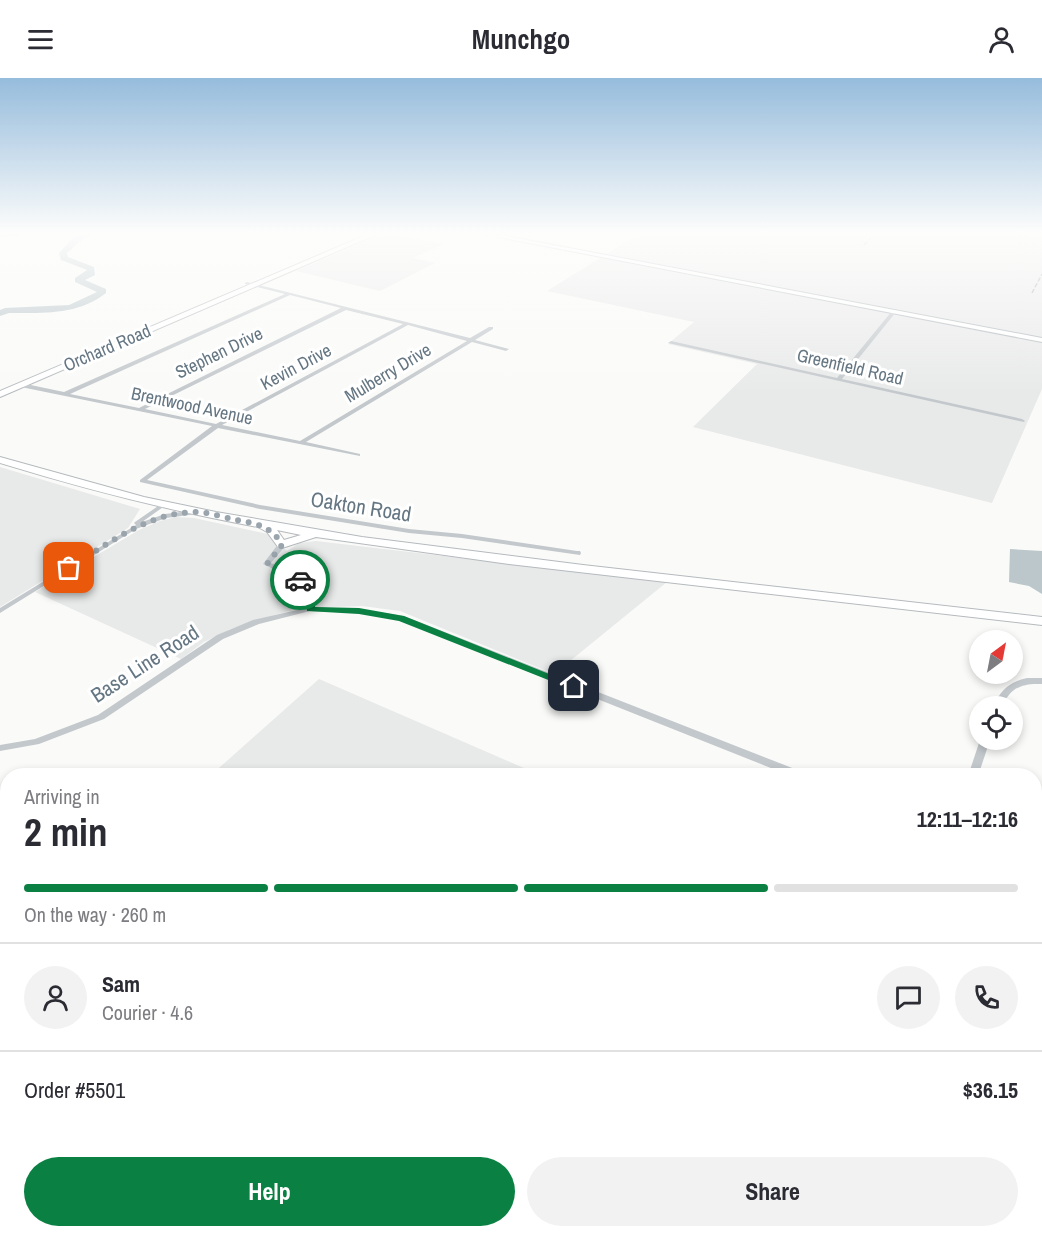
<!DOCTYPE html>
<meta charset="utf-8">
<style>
body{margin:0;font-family:"Archivo Narrow",sans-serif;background:#f2f2f3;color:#2b2b33;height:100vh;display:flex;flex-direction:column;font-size:22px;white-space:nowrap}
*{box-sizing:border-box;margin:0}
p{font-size:20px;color:#7c7c81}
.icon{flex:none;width:33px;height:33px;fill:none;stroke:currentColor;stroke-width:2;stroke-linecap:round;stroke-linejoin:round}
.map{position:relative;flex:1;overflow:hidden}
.sheet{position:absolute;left:0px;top:690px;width:1042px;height:470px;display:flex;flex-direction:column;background:#fff;border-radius:24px 24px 0 0;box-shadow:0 3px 9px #0003}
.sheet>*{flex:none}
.needle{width:39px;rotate:32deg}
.tools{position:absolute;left:969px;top:552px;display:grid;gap:12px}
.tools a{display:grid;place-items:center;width:54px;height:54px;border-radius:50%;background:#fff;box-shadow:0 3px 9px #0003;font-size:30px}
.pin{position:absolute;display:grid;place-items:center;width:51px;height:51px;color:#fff;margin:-26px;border-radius:12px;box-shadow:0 3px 9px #0006}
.courier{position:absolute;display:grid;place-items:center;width:60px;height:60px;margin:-30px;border:4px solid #0b8043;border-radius:50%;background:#fff;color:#222;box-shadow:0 2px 8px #0007}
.summary em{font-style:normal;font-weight:700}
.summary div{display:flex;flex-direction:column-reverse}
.summary{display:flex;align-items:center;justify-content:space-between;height:102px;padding:0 24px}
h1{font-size:39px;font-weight:700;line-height:45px}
.bar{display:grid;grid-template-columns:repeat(4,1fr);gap:9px 6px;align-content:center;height:72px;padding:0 24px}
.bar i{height:8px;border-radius:4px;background:#e1e1e2}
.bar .current{background:#0b8043}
.bar p{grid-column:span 4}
.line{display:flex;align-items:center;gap:15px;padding:0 24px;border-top:2px solid #e1e1e2}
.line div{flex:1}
.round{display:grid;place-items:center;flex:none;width:63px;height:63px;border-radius:32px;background:#f2f2f3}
.button{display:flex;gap:12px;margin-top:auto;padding:12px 24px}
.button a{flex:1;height:69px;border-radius:36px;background:#0b8043;color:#fff;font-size:24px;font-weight:700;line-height:69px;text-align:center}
.button a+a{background:#f2f2f3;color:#2b2b33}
header{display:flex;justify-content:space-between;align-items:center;height:78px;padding:0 24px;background:#fff;font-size:27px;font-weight:700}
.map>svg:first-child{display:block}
.built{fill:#e8e9e9}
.water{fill:#bbc7cb}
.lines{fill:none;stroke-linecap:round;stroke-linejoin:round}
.river{fill:#bbc7cb;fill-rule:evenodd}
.secondary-casing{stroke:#b3babf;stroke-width:2}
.primary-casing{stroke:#b5babe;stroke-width:2}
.street{fill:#c3c8cc;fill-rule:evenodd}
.secondary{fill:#fff;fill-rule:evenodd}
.primary{fill:#fff;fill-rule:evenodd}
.rail{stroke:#a2aab0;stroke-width:1.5;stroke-dasharray:4.5 2;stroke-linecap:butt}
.route{fill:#0b8043}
.done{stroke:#99a4ac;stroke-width:6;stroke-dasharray:0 10.8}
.labels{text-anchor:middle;stroke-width:6;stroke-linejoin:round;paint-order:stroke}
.far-street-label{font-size:18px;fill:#657683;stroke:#fff}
.street-label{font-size:21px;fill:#657683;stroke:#fff}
</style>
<header><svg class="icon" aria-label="menu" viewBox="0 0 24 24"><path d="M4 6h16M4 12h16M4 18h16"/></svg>Munchgo<svg class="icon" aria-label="person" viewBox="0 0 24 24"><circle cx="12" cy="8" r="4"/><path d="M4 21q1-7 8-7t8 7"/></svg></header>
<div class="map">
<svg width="1042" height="1159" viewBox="0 0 1042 1159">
<rect width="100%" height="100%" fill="#fafaf8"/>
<path class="built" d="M387 154 444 166 413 180 435 185 380 213 296 193Z
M642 154H1016L1042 158V311L992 425 693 349 757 286 668 266 694 244 547 213Z
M0 389 140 431 128 450 0 529Z
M176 439 194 440 268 456 287 473 299 465 316 463 667 504 554 596 400 533 362 528 301 530 256 542 231 551 204 564 181 581 35 514 139 452 160 443Z
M319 601 540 697H211Z
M7 881 8 1152H1035V913L1042 917V1159H14L0 1147V887Z"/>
<path class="water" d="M1010 471 1042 473V516L1029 508 1009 504Z"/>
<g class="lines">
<path class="river" d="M86 154H97L79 164 67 175 68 179 94 189 95 197 85 202 106 211V215C78 237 44 235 9 235L0 238V232L5 230 69 227 97 214 75 204V200L87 192 61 182 59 175 73 160Z
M171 154H200C193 158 178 158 171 154Z"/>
<g class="secondary-casing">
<path id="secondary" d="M472 154H485L1042 260V264Z"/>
</g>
<g class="primary-casing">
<path id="primary" d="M373 154H382L0 319V313Z
M0 379 144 419 216 434 362 459 583 487 1042 539V547L509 486 316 459 282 470 278 469 267 454 258 449C170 433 85 411 0 385ZM277 452 301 457 284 462Z"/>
</g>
<path class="street" d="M38 154 37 156 0 159V157Z
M247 204 470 260 489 249H493V251L475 262 509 271 506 273 472 264 306 364 360 376V378L218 350 147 402 260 427 409 451 462 456 577 473H580L581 475 580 477 462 460 409 455 260 431 140 404V402L212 348 21 309 18 307 21 305 64 314 285 216 245 206V205ZM290 217 341 230 139 330 70 316ZM346 232 403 246 216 346 145 331ZM408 247 467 263 300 363 222 347Z
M892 233 896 234 842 301 1022 341 1025 343 1024 344 668 265 671 263 837 300Z
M164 424 166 425V427L142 444 165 436 197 432 200 434 197 436 166 440 136 451 0 535V530L136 447 134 445 135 444Z
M279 465H285L286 467 271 485 298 496 314 509 315 511 314 529 359 531 404 538 805 695 806 698H791L399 542 359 535 310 533 259 546 223 561 104 641 39 666 0 673V667L35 661 98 637 217 557 253 542 306 530 307 512 292 500 263 486Z
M1027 600H1042V606C1021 605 1011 610 1002 628H994C1000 612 1010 604 1027 600Z
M980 662H990L978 698H968Z
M1035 785 1042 787V796L1035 794Z"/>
<use href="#secondary" class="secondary"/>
<use href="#primary" class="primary"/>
<path class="rail" d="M864 167 876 154
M1032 215 1042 196"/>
</g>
<linearGradient id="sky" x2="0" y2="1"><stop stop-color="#96bcdc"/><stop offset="0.49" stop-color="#fdfdfc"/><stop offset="1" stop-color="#fdfdfc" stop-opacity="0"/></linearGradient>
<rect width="1042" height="316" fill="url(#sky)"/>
<path class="route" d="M297 500H303L315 511V529L359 530 404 538 579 608 578 611H571L399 543 359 536 307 533 306 512 297 503Z"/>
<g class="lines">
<path class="done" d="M69 490C108 466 147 435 195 434 208 434 223 439 236 442 255 445 272 448 282 467L267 486 300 502"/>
</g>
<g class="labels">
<g class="far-street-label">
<text transform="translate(107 270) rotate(-23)" y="6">Orchard Road</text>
<text transform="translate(219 275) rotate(-26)" y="6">Stephen Drive</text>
<text transform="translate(296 289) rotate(-28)" y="6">Kevin Drive</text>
<text transform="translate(850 289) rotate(13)" y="6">Greenfield Road</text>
<text transform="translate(388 295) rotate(-31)" y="6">Mulberry Drive</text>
<text transform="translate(192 328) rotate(12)" y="6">Brentwood Avenue</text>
</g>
<g class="street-label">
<text transform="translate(361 429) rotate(9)" y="7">Oakton Road</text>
<text transform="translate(145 586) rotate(-33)" y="7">Base Line Road</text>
</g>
</g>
</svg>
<div class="tools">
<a><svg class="needle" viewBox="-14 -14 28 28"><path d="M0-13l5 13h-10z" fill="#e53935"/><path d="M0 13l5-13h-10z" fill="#7c7c81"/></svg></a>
<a><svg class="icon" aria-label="locate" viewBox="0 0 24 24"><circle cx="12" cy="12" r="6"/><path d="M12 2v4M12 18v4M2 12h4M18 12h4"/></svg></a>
</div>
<div class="pin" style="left:69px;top:490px;background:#ea580c"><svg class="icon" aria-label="bag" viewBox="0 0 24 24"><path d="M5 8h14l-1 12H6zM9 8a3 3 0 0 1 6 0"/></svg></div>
<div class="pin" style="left:574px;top:608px;background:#1f2937"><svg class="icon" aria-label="home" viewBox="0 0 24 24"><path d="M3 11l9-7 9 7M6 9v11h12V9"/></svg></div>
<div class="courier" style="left:300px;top:502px"><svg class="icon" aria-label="car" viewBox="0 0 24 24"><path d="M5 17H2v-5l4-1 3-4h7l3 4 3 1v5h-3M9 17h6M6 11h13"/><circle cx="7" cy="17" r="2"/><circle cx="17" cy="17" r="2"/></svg></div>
<section class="sheet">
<div class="summary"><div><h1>2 min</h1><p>Arriving in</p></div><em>12:11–12:16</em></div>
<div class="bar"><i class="current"></i><i class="current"></i><i class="current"></i><i></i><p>On the way · 260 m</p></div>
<div class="line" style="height:108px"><a class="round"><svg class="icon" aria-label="person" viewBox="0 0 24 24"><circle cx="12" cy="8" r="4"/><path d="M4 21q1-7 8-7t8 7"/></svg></a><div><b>Sam</b><p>Courier · 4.6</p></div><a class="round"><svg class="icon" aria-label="chat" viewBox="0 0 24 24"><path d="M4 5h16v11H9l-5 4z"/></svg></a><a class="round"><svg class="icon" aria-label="phone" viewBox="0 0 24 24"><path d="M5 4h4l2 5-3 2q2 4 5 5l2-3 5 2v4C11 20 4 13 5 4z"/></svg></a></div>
<div class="line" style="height:78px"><div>Order #5501</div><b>$36.15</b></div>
<div class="button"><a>Help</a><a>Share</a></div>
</section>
</div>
